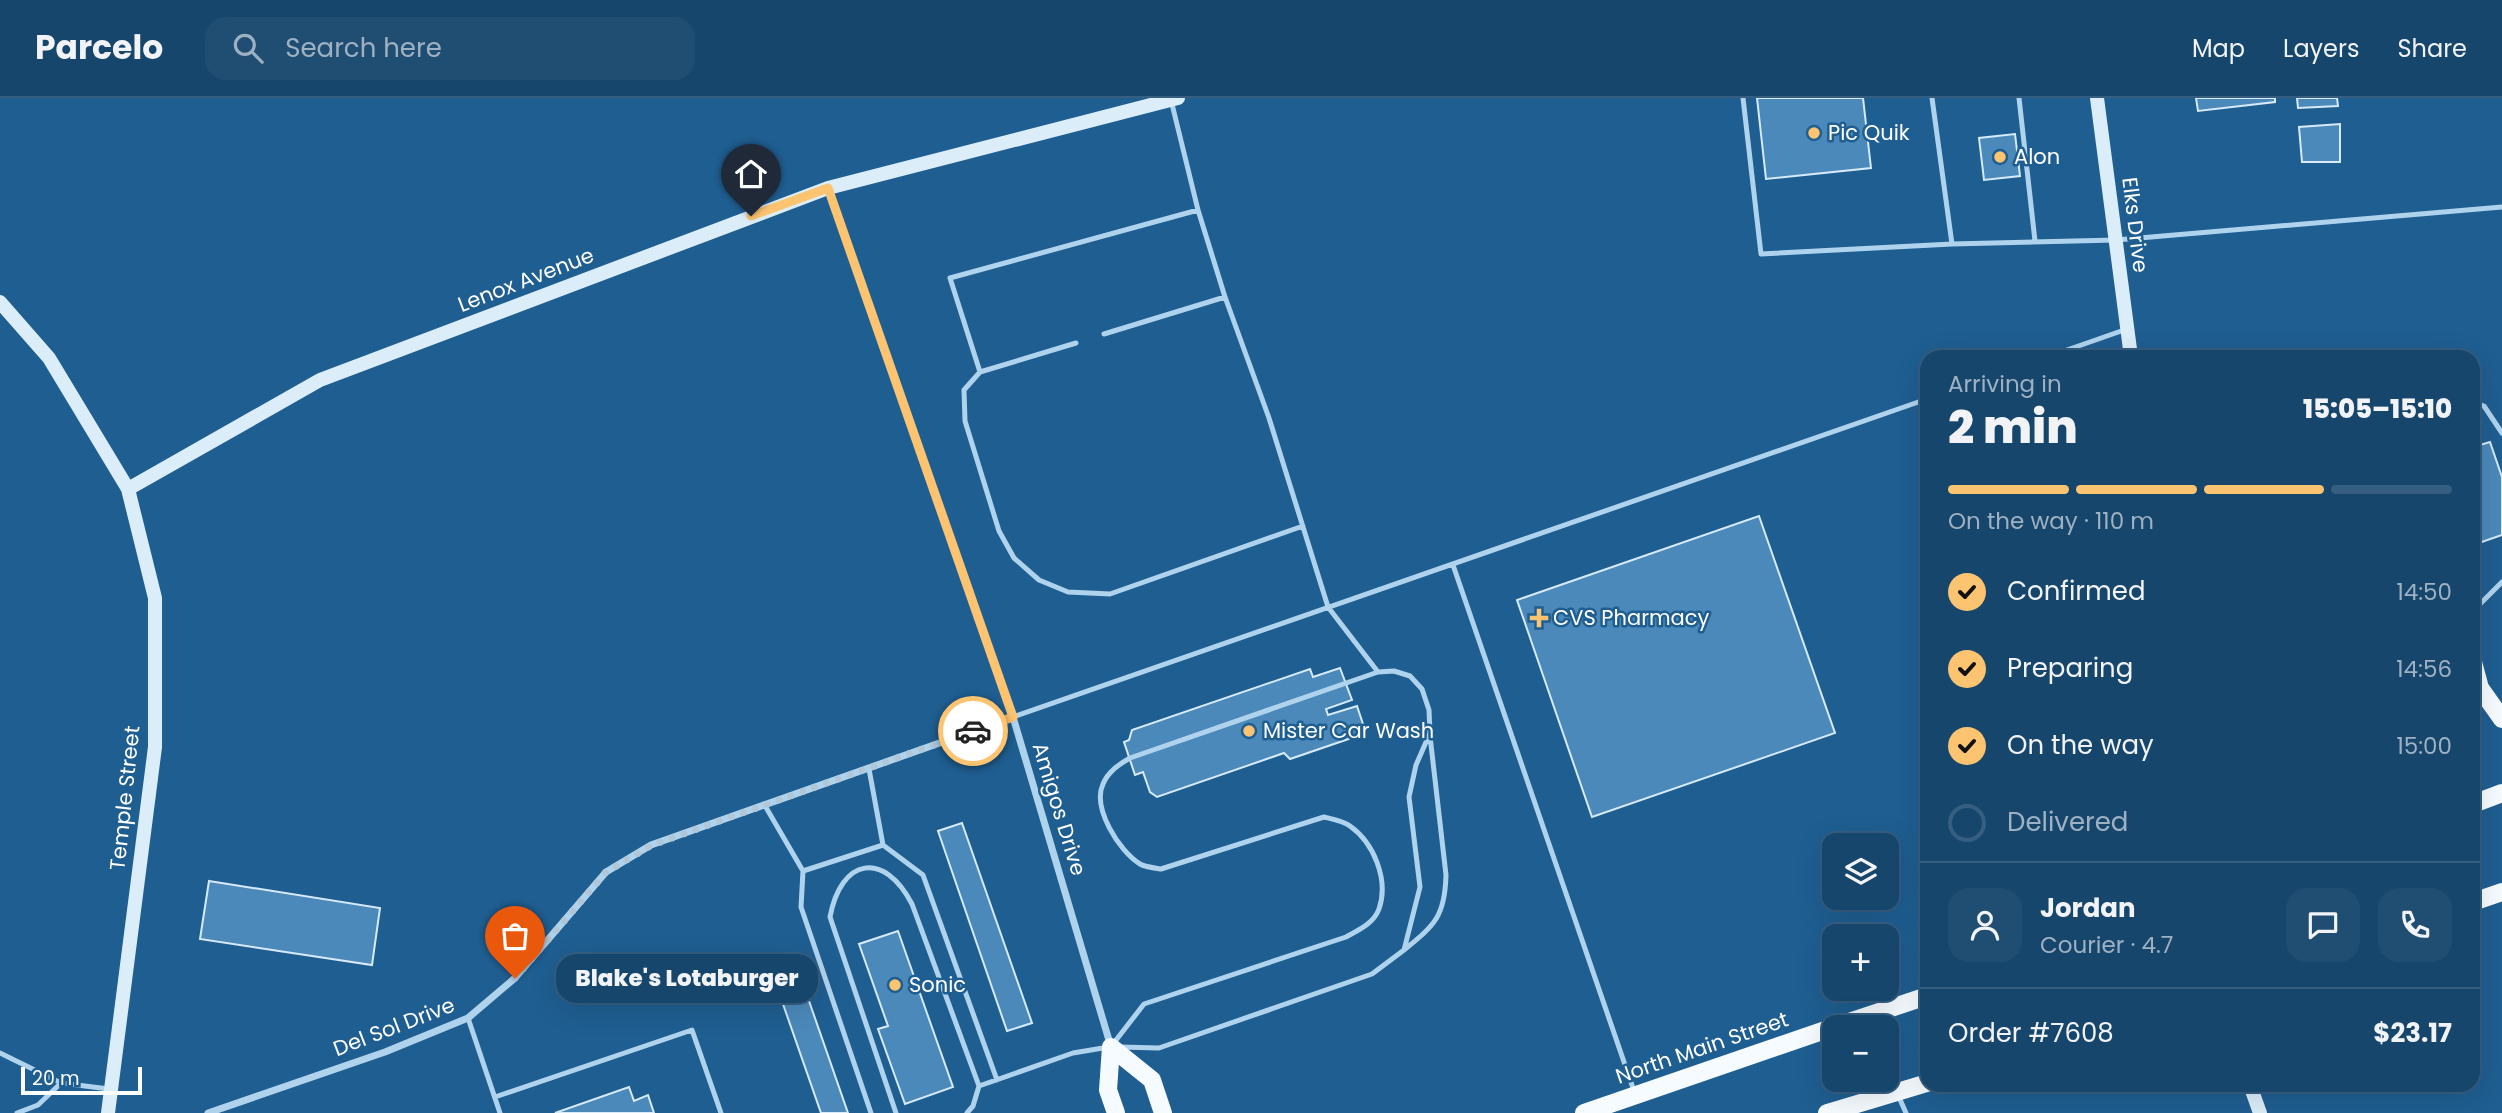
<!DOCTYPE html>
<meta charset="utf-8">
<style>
body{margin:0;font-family:Poppins,sans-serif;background:#204d72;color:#f1f3f6;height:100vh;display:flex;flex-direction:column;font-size:26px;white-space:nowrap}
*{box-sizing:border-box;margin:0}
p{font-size:23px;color:#9eb1c2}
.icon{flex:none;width:38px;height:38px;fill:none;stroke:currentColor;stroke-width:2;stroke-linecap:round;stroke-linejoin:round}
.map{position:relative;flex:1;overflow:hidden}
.details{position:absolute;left:1920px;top:252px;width:560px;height:742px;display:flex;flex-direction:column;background:#17466d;border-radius:21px;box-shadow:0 7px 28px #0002,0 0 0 2px #365e80}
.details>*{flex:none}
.fabs{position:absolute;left:1822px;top:735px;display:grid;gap:14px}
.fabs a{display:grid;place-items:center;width:77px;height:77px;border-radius:14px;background:#17466d;box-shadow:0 7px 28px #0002,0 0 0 2px #365e80;font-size:35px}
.scale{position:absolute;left:21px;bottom:18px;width:121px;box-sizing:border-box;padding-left:7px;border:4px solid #fff;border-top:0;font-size:19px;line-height:24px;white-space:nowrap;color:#fff;-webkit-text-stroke:5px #1f5e91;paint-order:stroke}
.pin{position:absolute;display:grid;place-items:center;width:60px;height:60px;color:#fff;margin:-72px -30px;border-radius:50% 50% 50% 0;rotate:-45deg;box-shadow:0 0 7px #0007}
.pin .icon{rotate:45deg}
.courier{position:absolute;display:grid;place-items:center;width:70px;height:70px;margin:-35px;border:5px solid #fcc370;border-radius:50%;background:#fff;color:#222;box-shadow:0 2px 9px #0007}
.bubble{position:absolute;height:49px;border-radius:21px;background:#17466d;box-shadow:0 7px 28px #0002,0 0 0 2px #365e80;font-size:23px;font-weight:800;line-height:49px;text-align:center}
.summary em{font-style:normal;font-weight:800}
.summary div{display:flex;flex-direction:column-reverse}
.summary{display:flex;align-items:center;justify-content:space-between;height:119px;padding:0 28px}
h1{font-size:46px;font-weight:800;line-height:52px}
.bar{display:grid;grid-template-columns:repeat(4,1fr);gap:10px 7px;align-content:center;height:84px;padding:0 28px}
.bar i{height:9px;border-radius:5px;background:#365e80}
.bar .current{background:#fcc370}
.bar p{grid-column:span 4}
.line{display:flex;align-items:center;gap:18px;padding:0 28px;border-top:2px solid #365e80}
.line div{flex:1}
.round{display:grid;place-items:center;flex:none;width:74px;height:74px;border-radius:21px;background:#204d72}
ol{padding:0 28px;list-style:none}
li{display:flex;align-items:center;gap:21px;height:77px}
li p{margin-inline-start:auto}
li .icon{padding:7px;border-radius:50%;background:#fcc370;color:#111;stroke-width:4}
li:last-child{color:#9eb1c2}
li i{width:38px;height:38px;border:4px solid #365e80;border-radius:50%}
header{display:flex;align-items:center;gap:42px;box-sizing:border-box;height:98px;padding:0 35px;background:#17466d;border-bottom:2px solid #365e80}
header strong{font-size:33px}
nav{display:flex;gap:38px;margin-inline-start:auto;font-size:24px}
.search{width:490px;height:63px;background:#204d72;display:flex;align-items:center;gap:18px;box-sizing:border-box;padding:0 24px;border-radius:21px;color:#9eb1c2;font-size:26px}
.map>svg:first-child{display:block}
.building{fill:#4b89ba;stroke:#d6eafa;stroke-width:2}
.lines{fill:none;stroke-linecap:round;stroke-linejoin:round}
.lane{stroke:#b0d3ed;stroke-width:5}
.street{stroke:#b0d3ed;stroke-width:7}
.secondary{stroke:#dcedfa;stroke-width:14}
.primary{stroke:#f6fbff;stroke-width:18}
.done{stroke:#b1c7d8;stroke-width:7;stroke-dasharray:0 12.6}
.route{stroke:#fcc370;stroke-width:9}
.poi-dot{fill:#fcc370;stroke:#1f5e91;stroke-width:2.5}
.labels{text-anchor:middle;stroke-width:5;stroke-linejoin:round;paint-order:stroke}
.poi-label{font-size:21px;fill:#fff;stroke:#1f5e91;text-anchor:start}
.street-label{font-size:21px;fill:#fff;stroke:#1f5e91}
</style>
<header>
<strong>Parcelo</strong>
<div class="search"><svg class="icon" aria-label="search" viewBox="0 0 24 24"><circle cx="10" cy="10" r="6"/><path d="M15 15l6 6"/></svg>Search here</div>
<nav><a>Map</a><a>Layers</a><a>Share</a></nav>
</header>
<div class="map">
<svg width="2502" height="1015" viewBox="0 0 2502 1015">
<rect width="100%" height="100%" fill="#1f5e91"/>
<path class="building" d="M1757 0H1863L1871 70 1766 81Z
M2196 0H2275V4L2198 13Z
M2297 0H2337L2338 8 2298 10Z
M2340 26V64H2302L2299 29Z
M2015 36 2020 78 1984 82 1979 40Z
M2490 344 2502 379V437L2473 447V349Z
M1759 418 1835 635 1592 719 1517 502Z
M1340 570 1352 602 1326 611 1328 617 1357 608 1366 635 1290 661 1284 655 1157 699 1150 694 1143 674 1135 677 1124 644 1129 642 1132 632 1310 571 1313 579Z
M962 725 1032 925 1007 933 938 733Z
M209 783 380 810 372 867 200 841Z
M898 833 953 989 905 1006 878 931 888 928 859 846Z
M793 857 848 1015H821L769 866Z
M629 989 634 1003 648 997 654 1015H555Z"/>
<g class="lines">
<path class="lane" d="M1743 0 1761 156 1952 146 2116 142 2502 109
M1932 0 1952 146
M2019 0 2035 143
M1171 2 1198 112 1225 199 1269 320 1328 509 1378 574
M1104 236 1225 199
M1076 245 980 274 964 292 965 323 999 433 1014 460 1039 482 1068 494 1110 496 1303 428
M2047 259 2127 231
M980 274 950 180 1198 112
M2473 304 2484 308 2502 335
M1453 467 1634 993
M2473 513 2502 484
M1013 619 1927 301
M869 671 883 747
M764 706 803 773
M1404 852C1435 827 1445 818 1446 777L1430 638
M468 920 500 1015
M1113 946 1144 906 1346 839C1359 832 1374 825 1379 811 1389 782 1374 745 1350 728 1343 723 1332 721 1324 719L1161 771C1154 770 1145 769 1140 766 1119 753 1092 710 1103 686 1108 674 1118 667 1130 660L1378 574 1394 573 1410 578 1422 591 1429 612 1430 635 1416 667 1409 699 1420 789 1404 852 1372 876 1159 950 1119 949
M0 955 61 985 109 991
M979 988 1073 955 1109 949
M1898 997 1906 1015
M495 999 692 932 721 1015
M17 1015 38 1007 61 985
M871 1015 801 809 803 773 883 747 923 777 997 982
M896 1015 830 819C841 760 884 752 912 806L979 988 973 1008 967 1015"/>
<path class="street" d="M828 90 1013 619 1111 949
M208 1015 385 954 468 920 515 880 606 774 651 747 1013 619"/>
<path class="secondary" d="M2097 0 2131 259
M0 204 49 260 128 391 320 282 828 90 1178 0
M2250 987 2260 1015
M108 1015 155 649V500L128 391"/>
<path class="primary" d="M2473 564 2480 590 2502 621
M2473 706 2502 695
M2473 804 2502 794
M1834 929 1927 898
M1111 949 1152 982 1163 1015
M1111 949 1108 992 1116 1015
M1584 1015 1834 929
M1827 1015 1927 985"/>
</g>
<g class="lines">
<path class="done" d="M515 880 606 774 652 747 973 633"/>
<path class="route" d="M751 118 828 90 1013 619 973 633"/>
</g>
<g class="poi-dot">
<circle cx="1814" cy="35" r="7"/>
<circle cx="2000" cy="59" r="7"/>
<path d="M1535.5 509.5h7v7h7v7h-7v7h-7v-7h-7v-7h7z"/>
<circle cx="1249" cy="633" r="7"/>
<circle cx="895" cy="887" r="7"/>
</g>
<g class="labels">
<g class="poi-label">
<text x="1828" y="42">Pic Quik</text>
<text x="2014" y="66">Alon</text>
<text x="1553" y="527">CVS Pharmacy</text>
<text x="1263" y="640">Mister Car Wash</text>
<text x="909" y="894">Sonic</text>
</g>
<g class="street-label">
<text transform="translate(2135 127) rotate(83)" y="7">Elks Drive</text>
<text transform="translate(526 182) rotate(-21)" y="7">Lenox Avenue</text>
<text transform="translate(125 700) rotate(-84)" y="7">Temple Street</text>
<text transform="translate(1059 711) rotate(73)" y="7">Amigos Drive</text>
<text transform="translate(394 929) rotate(-21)" y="7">Del Sol Drive</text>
<text transform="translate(1702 950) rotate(-19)" y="7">North Main Street</text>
</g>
</g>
</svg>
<div class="fabs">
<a><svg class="icon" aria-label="layers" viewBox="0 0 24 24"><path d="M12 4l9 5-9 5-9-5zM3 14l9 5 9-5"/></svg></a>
<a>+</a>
<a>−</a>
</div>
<div class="scale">20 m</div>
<div class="pin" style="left:515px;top:880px;background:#ea580c"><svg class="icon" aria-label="bag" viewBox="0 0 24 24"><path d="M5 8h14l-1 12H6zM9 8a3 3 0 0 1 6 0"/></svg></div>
<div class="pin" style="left:751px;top:118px;background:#1f2937"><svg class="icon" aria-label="home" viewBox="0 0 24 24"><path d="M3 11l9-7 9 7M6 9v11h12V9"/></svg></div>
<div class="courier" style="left:973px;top:633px"><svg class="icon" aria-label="car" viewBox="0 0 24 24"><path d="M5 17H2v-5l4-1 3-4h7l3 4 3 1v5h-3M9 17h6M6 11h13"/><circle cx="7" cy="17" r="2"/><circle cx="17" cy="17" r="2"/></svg></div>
<div class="bubble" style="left:556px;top:856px;width:262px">Blake's Lotaburger</div>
<section class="details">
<div class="summary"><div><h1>2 min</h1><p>Arriving in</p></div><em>15:05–15:10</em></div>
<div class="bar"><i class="current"></i><i class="current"></i><i class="current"></i><i></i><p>On the way · 110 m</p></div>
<ol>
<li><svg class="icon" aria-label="check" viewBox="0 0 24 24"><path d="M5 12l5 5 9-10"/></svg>Confirmed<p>14:50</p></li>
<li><svg class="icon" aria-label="check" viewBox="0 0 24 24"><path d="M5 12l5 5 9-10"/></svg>Preparing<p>14:56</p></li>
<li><svg class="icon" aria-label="check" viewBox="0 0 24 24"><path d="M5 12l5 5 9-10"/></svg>On the way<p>15:00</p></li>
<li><i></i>Delivered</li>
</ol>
<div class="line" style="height:126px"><a class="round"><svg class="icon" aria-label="person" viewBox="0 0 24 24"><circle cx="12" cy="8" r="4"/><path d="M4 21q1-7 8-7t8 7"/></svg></a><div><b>Jordan</b><p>Courier · 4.7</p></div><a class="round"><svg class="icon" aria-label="chat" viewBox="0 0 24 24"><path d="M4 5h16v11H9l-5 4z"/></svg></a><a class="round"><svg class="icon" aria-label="phone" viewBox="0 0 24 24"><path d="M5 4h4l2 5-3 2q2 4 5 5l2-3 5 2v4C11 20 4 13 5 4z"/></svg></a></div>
<div class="line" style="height:91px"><div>Order #7608</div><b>$23.17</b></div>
</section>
</div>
